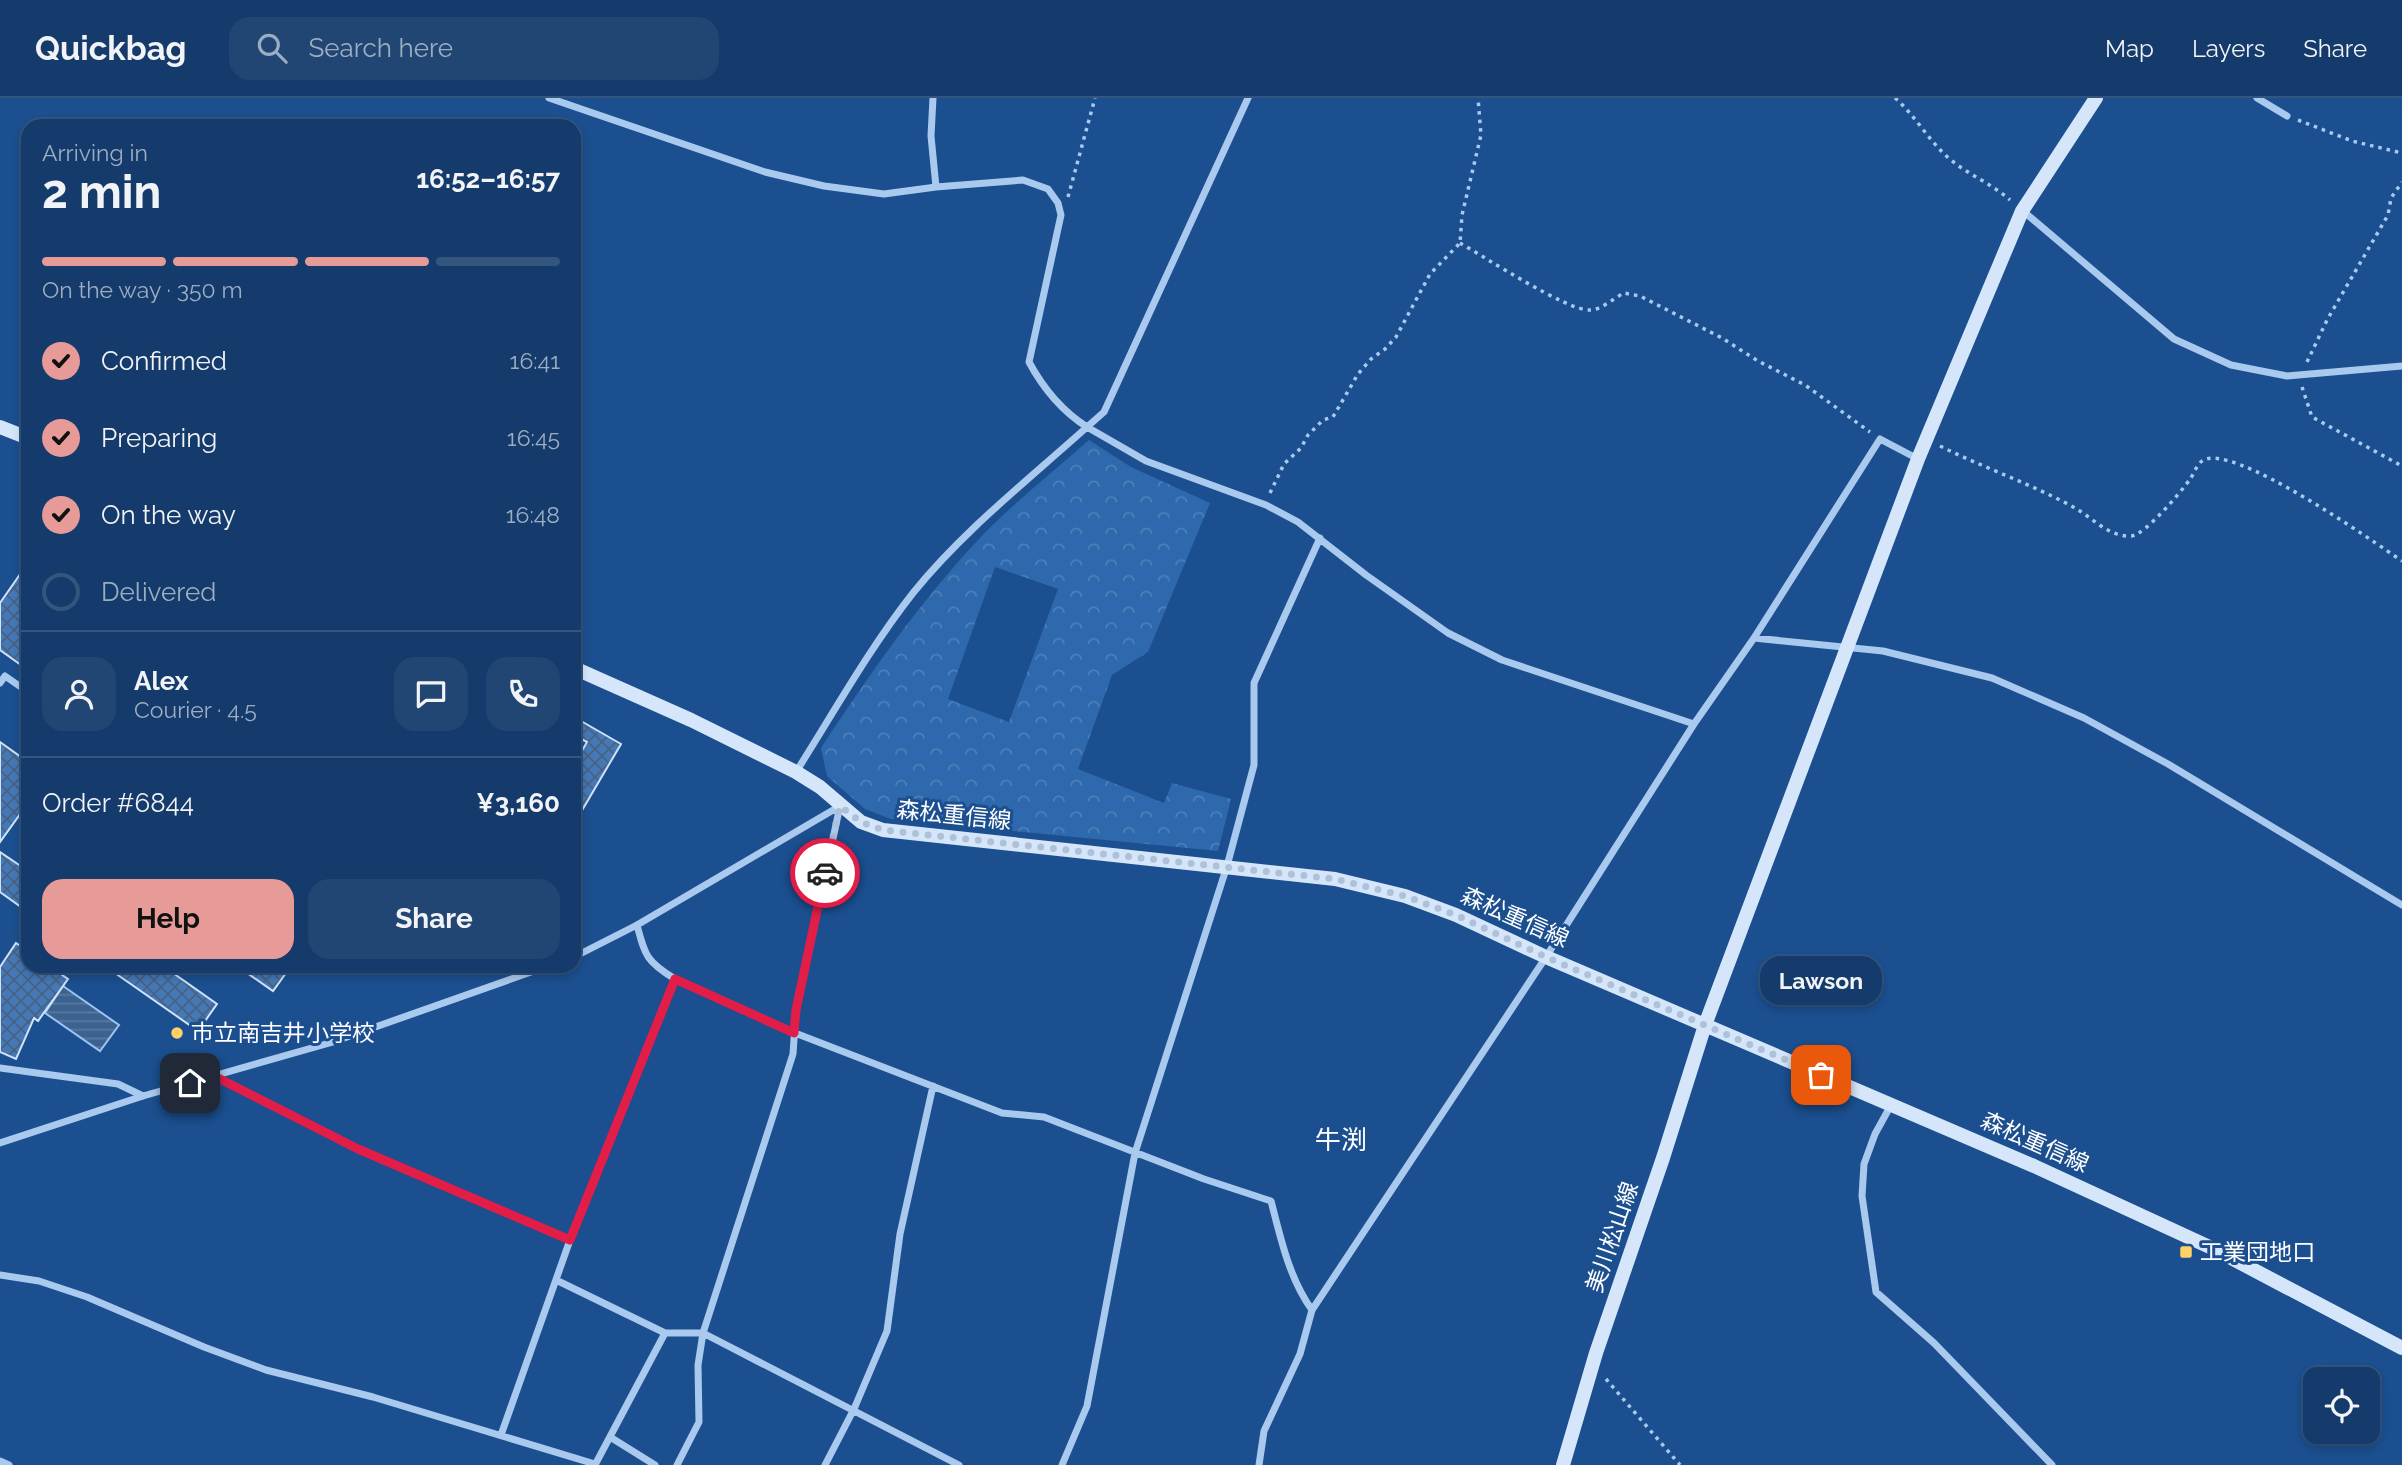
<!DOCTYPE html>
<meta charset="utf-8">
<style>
body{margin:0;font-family:Raleway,"Noto Sans JP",sans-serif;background:#214673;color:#f1f3f6;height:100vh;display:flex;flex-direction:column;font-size:26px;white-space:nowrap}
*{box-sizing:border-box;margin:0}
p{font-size:23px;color:#9dadc1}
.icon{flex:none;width:38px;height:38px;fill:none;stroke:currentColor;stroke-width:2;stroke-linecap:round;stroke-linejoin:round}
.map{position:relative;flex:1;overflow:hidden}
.panel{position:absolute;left:21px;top:21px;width:560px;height:854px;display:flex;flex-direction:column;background:#143b6b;border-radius:21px;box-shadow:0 4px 10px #0003,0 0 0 2px #33557e}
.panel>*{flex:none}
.controls{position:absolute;left:2303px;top:1269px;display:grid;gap:14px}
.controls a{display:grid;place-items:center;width:77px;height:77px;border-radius:14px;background:#143b6b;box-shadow:0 4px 10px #0003,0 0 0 2px #33557e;font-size:35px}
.pin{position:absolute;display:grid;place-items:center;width:60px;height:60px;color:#fff;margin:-30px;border-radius:14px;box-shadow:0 4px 10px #0006}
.courier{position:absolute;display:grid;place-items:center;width:70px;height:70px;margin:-35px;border:5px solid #e11d48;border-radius:50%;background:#fff;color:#222;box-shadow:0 2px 9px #0007}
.bubble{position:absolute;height:49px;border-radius:21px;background:#143b6b;box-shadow:0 4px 10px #0003,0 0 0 2px #33557e;font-size:23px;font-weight:700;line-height:49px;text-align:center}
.summary em{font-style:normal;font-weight:700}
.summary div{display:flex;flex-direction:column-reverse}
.summary{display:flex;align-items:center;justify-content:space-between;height:119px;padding:0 21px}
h1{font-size:46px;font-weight:700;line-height:52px}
.bar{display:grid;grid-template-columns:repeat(4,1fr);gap:10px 7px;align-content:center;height:84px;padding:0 21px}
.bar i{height:9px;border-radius:5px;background:#33557e}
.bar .on{background:#e69b98}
.bar p{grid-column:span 4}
.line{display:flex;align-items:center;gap:18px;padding:0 21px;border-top:2px solid #33557e}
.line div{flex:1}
.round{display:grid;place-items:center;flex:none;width:74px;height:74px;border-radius:21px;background:#214673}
ol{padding:0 21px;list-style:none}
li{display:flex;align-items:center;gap:21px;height:77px}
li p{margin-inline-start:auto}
li .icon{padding:7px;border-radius:50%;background:#e69b98;color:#111;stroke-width:4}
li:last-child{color:#9dadc1}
li i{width:38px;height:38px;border:4px solid #33557e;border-radius:50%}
.cta{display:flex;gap:14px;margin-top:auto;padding:14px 21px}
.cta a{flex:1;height:80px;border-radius:21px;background:#e69b98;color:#111;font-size:28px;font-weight:700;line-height:80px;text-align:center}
.cta a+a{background:#214673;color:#f1f3f6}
header{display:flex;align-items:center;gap:42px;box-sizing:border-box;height:98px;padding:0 35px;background:#143b6b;border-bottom:2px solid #33557e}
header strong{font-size:33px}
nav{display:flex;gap:38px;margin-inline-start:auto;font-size:24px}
.search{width:490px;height:63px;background:#214673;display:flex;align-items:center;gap:18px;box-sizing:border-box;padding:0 24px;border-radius:21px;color:#9dadc1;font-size:26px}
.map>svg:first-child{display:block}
.forest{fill:url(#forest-crowns);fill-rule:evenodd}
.water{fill:url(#water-rules);stroke:#9cc4f0;stroke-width:2}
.building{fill:url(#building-cross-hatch);stroke:#cfe3fa;stroke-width:2}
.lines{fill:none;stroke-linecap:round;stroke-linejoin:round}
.path{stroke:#a9c9ee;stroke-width:3.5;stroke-dasharray:3.5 5;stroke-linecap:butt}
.street{stroke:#a9c9ee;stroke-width:7}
.secondary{stroke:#d6e6fa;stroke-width:14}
.done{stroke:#afc1d8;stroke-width:7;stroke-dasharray:0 12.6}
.route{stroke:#e11d48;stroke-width:9}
.poi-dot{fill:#ffd166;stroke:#1b4f8f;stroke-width:2.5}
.labels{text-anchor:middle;stroke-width:6;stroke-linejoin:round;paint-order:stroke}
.street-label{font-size:23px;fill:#fff;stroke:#1b4f8f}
.poi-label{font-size:23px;fill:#fff;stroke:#1b4f8f;text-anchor:start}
.quarter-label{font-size:26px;fill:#fff;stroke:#1b4f8f}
</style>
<header>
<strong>Quickbag</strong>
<div class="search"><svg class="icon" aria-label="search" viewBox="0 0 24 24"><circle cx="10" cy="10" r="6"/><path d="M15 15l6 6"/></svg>Search here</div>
<nav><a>Map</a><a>Layers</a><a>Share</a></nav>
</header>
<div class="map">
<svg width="2402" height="1367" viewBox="0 0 2402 1367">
<defs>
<pattern id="forest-crowns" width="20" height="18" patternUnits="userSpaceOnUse" patternTransform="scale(1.75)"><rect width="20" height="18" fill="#2e69ad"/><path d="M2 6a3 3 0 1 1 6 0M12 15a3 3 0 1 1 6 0" fill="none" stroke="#4d80b9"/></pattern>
<pattern id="water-rules" width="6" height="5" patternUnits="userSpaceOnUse" patternTransform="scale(1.75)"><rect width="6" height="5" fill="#3c6290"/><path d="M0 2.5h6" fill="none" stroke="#597aa1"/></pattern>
<pattern id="building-cross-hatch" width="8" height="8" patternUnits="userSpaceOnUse" patternTransform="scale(1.75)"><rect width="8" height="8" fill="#4478b7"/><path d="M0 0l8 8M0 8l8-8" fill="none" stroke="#486282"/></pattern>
</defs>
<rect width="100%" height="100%" fill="#1b4f8f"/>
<path class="forest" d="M1089 342 1131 369 1210 405 1148 554 1112 577 1078 671 1164 705 1172 685 1231 701 1218 753 891 721 865 711 827 678 821 650C869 577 918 506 978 442 1012 406 1052 375 1089 342ZM995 469 1058 491 1009 624 948 601Z"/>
<path class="water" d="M63 888 119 927 100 953 45 915Z"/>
<path class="building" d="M28 465V572L0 552V505Z
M574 619 621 646 574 726V667L587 644 574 637Z
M0 644 28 664V720L21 715 0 744Z
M0 754 28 773V814L0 794Z
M16 845 28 853V868H49L68 881 38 923 34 920 16 961 0 954V869Z
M105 868H163L217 906 198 933Z
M237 868H291L273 893Z"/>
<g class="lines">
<path class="path" d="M1895 0C1916 18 1929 44 1951 62 1969 77 1992 86 2010 102
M2298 22 2352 43 2402 55
M1068 99 1095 0
M1460 145C1483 158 1569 214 1590 212 1601 212 1614 200 1624 195L1640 198 1722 240 1758 263 1805 287 1870 334
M2307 264 2327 222 2388 117 2391 100 2402 84
M2302 289 2312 319 2402 368
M1940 348C1984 370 2032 386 2075 410 2093 420 2108 439 2131 438 2144 438 2182 393 2190 381 2194 376 2197 366 2202 363 2230 342 2374 444 2402 463
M1270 395 1284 366 1301 350 1308 337 1323 322 1333 319 1358 276 1371 261 1385 251 1396 239 1430 176 1460 145 1462 117 1481 37 1478 0
M1606 1281 1680 1367"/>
<path class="street" d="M549 0 765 74 824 88 884 96 936 89 1023 82 1048 91 1058 105 1061 117 1029 264C1043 290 1062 313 1087 329 1028 382 963 433 913 495 869 551 834 614 796 674
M933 0 931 38 936 89
M1248 0 1104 314 1087 329 1146 363 1266 407 1298 424 1366 477 1448 535 1502 562 1694 626 1754 540 1883 553 1992 580 2084 620 2168 666 2402 807
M2257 0 2287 18
M2023 113 2174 241 2231 267 2287 278 2402 268
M1754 540 1880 341 1918 361
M0 585 5 578 28 594
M637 827C645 858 647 864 675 881L795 935 1002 1015 1044 1019 1204 1081 1271 1103C1281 1141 1289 1180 1312 1212
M574 859 637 827 840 708
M0 970 118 986 143 998
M214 978 358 1051 570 1142
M1891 1007 1875 1036 1864 1066 1862 1098 1876 1194 1934 1245 2052 1367
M0 1045 143 998 333 944 548 868
M0 1177 39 1183 87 1199 204 1249 266 1272 373 1299 595 1366
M556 1182 665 1235H703L959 1367
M501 1337 570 1142 675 881
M610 1339 655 1367
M0 1363 9 1367
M595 1367 665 1235
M677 1367 699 1324 698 1267 703 1235 793 956 796 912 840 708
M825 1367 854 1311 887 1233 900 1136 933 988
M1062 1367 1087 1308 1135 1055 1227 768 1254 667V585L1320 440
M1259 1367 1264 1333 1300 1256 1312 1212 1546 859 1694 626"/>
<path class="secondary" d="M0 329 28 340
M574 570 691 622 796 674 820 689 861 724 883 732 1335 781 1405 798 1456 817 1546 859 2034 1068 2214 1151 2402 1250
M1563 1367 1596 1255 1663 1060 1705 927 1918 361 2022 113 2096 0"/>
</g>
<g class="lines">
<path class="done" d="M825 775 840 708 861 724 883 732 1335 781 1405 798 1456 817 1546 859 1821 977"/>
<path class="route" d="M190 985 214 978 358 1051 570 1142 675 881 794 935 796 912 825 775"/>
</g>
<g class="poi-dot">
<circle cx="177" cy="935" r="7"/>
<rect x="2179" y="1147" width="14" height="14" rx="3.5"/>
</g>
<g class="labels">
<g class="street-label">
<text transform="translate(954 717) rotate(6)" y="8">森松重信線</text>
<text transform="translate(1515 819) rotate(24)" y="8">森松重信線</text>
<text transform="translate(2035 1044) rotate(24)" y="8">森松重信線</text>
<text transform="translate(1612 1139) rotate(-71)" y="8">美川松山線</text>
</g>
<g class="poi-label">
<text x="191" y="943">市立南吉井小学校</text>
<text x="2200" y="1162">工業団地口</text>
</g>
<g class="quarter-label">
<text x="1341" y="1051">牛渕</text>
</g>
</g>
</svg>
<div class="controls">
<a><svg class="icon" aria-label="locate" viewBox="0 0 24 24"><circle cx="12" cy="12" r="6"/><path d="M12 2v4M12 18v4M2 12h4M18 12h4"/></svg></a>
</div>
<div class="pin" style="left:1821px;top:977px;background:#ea580c"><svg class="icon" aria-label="bag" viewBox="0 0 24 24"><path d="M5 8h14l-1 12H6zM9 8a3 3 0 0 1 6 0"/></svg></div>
<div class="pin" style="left:190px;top:985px;background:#1f2937"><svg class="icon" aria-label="home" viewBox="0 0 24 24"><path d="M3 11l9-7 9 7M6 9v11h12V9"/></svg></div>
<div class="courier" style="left:825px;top:775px"><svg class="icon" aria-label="car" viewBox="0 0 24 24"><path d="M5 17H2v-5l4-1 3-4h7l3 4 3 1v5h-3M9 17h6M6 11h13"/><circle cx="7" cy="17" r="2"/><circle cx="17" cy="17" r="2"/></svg></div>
<div class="bubble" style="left:1760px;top:858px;width:122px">Lawson</div>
<section class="panel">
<div class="summary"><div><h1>2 min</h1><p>Arriving in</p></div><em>16:52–16:57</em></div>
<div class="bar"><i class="on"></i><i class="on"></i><i class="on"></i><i></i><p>On the way · 350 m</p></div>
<ol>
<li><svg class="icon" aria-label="check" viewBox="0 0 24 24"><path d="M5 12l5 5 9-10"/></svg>Confirmed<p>16:41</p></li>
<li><svg class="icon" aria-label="check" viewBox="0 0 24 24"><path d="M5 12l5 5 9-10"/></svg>Preparing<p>16:45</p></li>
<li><svg class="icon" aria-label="check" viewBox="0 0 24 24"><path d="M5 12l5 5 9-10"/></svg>On the way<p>16:48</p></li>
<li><i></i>Delivered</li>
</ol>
<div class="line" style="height:126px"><a class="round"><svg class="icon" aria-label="person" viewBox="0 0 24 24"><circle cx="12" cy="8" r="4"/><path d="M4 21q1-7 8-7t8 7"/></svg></a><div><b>Alex</b><p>Courier · 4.5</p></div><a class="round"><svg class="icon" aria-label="chat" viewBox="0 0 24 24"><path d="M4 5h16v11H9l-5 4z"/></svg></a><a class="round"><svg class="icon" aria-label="phone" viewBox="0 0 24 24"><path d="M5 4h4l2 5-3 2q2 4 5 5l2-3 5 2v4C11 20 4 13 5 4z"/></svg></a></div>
<div class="line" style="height:91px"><div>Order #6844</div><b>¥3,160</b></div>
<div class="cta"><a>Help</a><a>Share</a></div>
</section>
</div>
